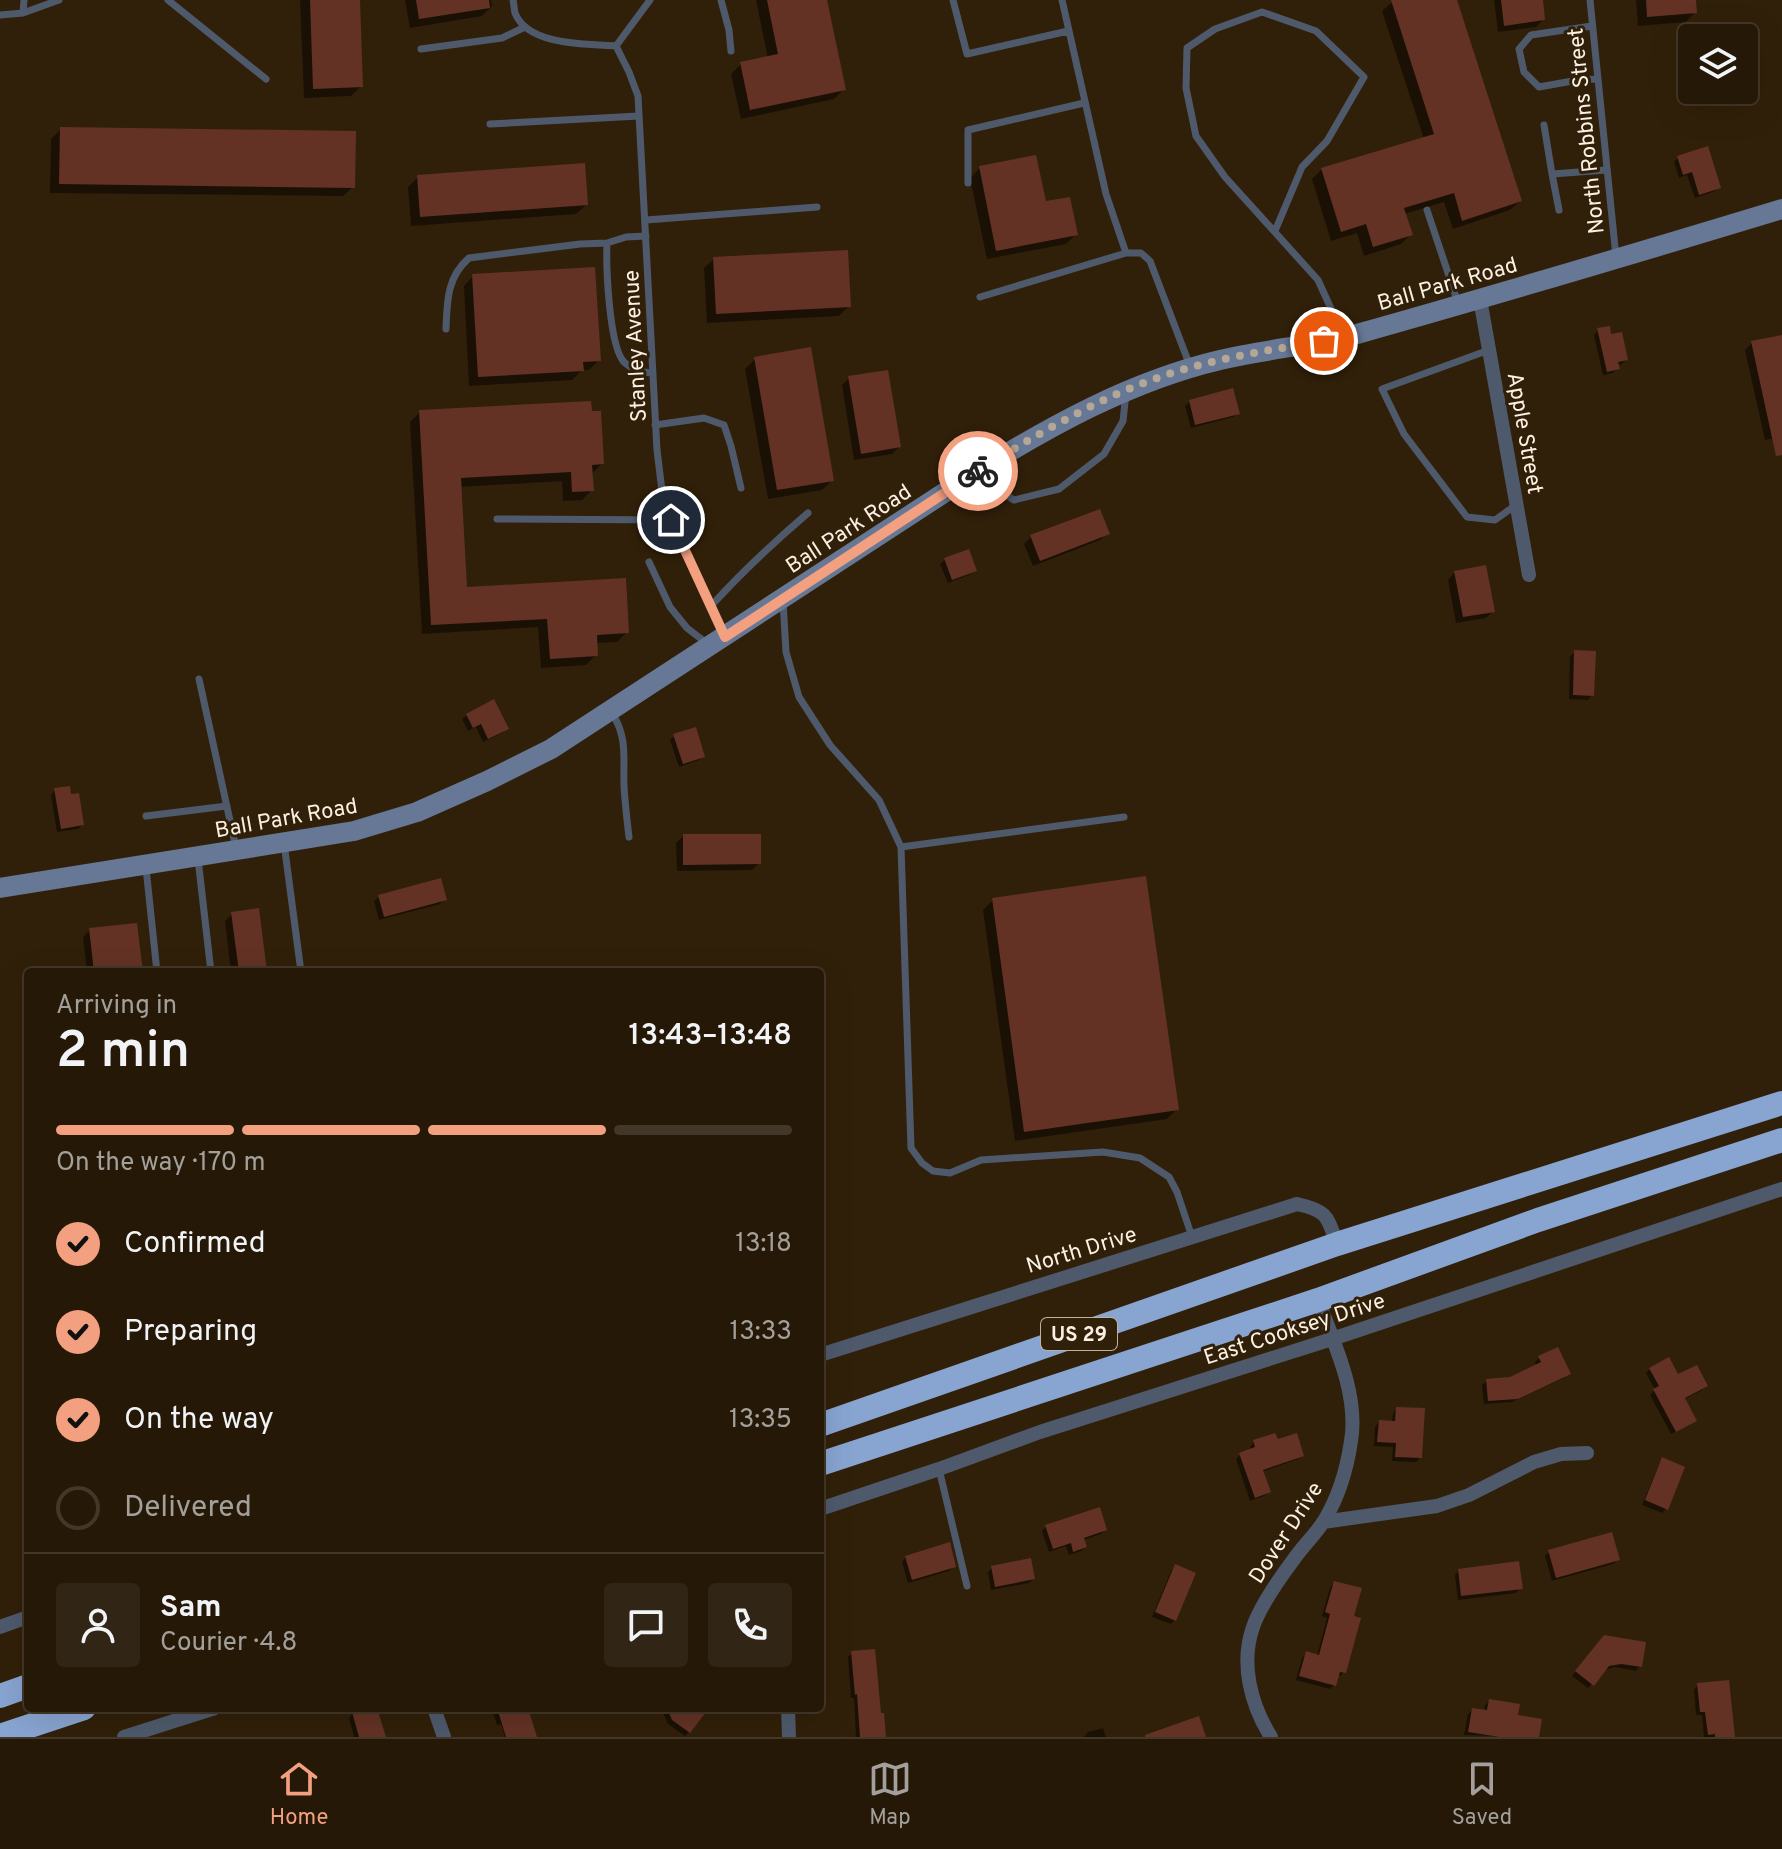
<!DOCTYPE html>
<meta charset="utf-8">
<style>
body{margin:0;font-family:Overpass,sans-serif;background:#312515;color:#f1f3f6;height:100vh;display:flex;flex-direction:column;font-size:30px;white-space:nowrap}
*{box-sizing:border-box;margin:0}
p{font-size:26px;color:#a3a09b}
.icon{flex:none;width:44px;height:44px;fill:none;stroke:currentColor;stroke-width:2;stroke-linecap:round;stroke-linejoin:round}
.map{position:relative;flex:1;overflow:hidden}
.sheet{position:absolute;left:24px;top:968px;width:800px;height:744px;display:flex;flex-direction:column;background:#251807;border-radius:8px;box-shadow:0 8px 32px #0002,0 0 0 2px #423728}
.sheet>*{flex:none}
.controls{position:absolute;left:1678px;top:24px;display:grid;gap:16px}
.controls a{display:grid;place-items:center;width:80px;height:80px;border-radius:8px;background:#251807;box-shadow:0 8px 32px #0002,0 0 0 2px #423728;font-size:40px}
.pin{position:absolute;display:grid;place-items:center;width:68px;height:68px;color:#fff;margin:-34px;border:4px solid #fff;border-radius:50%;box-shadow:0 2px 8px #0007}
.courier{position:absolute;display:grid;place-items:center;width:80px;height:80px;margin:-40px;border:6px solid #f2a080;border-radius:50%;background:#fff;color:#222;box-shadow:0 2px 10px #0007}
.overview em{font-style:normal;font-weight:600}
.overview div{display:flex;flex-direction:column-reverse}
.overview{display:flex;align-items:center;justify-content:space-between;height:136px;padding:0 32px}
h1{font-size:52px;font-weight:600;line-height:60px}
.bar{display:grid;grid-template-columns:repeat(4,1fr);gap:12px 8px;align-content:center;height:96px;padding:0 32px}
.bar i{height:10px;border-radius:6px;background:#423728}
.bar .on{background:#f2a080}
.bar p{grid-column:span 4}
.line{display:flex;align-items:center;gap:20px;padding:0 32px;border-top:2px solid #423728}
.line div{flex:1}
.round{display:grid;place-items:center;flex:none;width:84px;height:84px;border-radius:8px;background:#312515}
ol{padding:0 32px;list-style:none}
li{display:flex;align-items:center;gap:24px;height:88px}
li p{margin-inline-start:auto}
li .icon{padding:8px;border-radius:50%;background:#f2a080;color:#111;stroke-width:4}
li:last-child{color:#a3a09b}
li i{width:44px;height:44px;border:4px solid #423728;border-radius:50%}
.dock{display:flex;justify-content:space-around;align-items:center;height:112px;border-top:2px solid #423728;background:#251807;font-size:22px;color:#a3a09b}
.dock a{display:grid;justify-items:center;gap:4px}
.dock .on{color:#f2a080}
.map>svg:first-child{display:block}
.shadow{fill:#0007}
.building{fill:#633225}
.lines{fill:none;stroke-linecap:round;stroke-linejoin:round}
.lane{stroke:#4e5a6c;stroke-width:7}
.street{stroke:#4e5a6c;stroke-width:14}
.secondary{stroke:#667895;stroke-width:20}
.highway{stroke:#88a4d1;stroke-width:24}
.done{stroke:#b4a796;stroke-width:8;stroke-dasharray:0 14.4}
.route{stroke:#f2a080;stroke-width:10}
.labels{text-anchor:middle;stroke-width:6;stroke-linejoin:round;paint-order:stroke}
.shield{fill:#312009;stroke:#beb2a1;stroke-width:2}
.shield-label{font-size:20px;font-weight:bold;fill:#fbf0e2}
.street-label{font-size:22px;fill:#fbf0e2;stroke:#312009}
</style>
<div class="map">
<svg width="1782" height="1737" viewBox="0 0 1782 1737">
<rect width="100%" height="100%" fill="#312009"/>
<path class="shadow" d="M300 0H358L361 86 351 96 304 98Z
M405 0H491L492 6 482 16 410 28Z
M756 0H825L844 89 834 99 741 119 731 74 741 64 768 59Z
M1395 0H1455L1520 201 1510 210 1453 229 1444 202 1404 214 1410 235 1401 244 1364 256 1357 233 1331 241 1312 179 1322 169 1424 139 1382 11Z
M1494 0H1541L1543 20 1536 27 1498 32Z
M1636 0H1694L1695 12 1686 22 1638 26Z
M61 129 353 187 343 196 50 193 51 139Z
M1678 158 1719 187 1715 191 1695 198 1687 175 1679 178 1674 162Z
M980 168 1044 204 1076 234 1066 244 987 259 970 178Z
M418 177 586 205 576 214 411 226 408 187Z
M714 259 849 306 839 316 707 323 704 268Z
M473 276 599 360 589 370H582L572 380 469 386 464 286Z
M1598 330 1610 336 1626 360 1622 364 1617 365V368L1613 373 1603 375 1594 335Z
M1752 343 1782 437 1765 440 1745 350Z
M755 359 832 480 822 490 768 499 745 369Z
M849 378 899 447 892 454 854 460 842 385Z
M1190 402 1238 413 1233 417 1191 428 1185 406Z
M420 412 602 463 593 473 592 490 582 500 563 501 562 481 459 487 465 589 627 632 617 642 596 643V655L586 665 541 668 538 627 422 634 410 422Z
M1107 533 1100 540 1033 566 1024 544 1031 537Z
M968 551 975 570 971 574 948 583 940 564 945 560Z
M1455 572 1493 611 1486 618 1456 623 1448 580Z
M1575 652 1592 695 1588 700 1569 699 1570 656Z
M467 715 507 729 502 733 483 742 476 727 468 731 462 719Z
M674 736 703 756 699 760 679 767 670 740Z
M55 790 82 825 78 829 57 832 51 795Z
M683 836 759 863 752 870 677 871 676 843Z
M379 897 444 899 440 904 379 920 374 901Z
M993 900 1177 1109 1167 1119 1015 1141 983 910Z
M232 914 265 972H231L225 921Z
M90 930 141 972H87L83 937Z
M1539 1358 1568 1374 1564 1378 1512 1402 1484 1404 1482 1385 1487 1381 1510 1379 1537 1366 1535 1362Z
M1650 1369 1706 1386 1702 1390 1683 1400 1690 1425 1671 1434 1650 1395 1655 1390 1646 1373Z
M1397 1409 1420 1458 1416 1462 1392 1461 1393 1447 1374 1446 1375 1427 1379 1422 1392 1423 1393 1413Z
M1254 1442H1277L1302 1455 1298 1459 1261 1472 1268 1492 1264 1496 1250 1501 1236 1459 1240 1455 1251 1451 1250 1447Z
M1663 1459 1666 1509 1662 1513 1642 1505 1659 1464Z
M1046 1527 1105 1530 1101 1534 1083 1540 1085 1547 1081 1551 1069 1555 1066 1546 1049 1552 1042 1531Z
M1549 1552 1618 1560 1613 1564 1552 1581 1545 1556Z
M906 1557 954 1566 949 1571 908 1583 902 1562Z
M1176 1566 1175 1620 1171 1624 1152 1617 1171 1571Z
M992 1568 1033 1579 1029 1583 991 1590 988 1572Z
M1459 1570 1520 1588 1516 1593 1458 1600 1455 1575Z
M1334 1583 1352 1618 1344 1672 1340 1676H1336L1334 1685 1330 1689 1296 1680 1302 1658 1306 1654 1317 1656 1327 1618 1322 1616 1330 1588Z
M1600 1642 1640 1666 1636 1671 1615 1667 1604 1670 1588 1688 1572 1676Z
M852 1653 884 1737H856L854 1698H851L848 1657Z
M1698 1685 1733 1737H1704L1702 1715H1696L1694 1690Z
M1490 1701 1515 1716 1537 1737 1464 1735 1468 1714 1472 1710 1484 1712 1485 1705Z
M372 1708H375L384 1737H354L349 1718 353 1713Z
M492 1708H534V1711L530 1715 535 1737H505L501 1724 497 1725Z
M661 1708H700L689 1732 685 1736 668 1724Z
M1103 1728 1106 1737H1084L1088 1732Z"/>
<path class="building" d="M310 0H360L363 87 313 89Z
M416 0H489L490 8 419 19Z
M767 0H827L846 90 750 110 740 62 778 54Z
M1391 0H1457L1522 201 1462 221 1454 193 1404 208 1413 235 1373 247 1366 224 1341 232 1321 168 1434 134Z
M1501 0H1543L1545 20 1504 26Z
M1646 0H1696L1697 13 1647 17Z
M60 127 356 131 355 188 59 184Z
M1708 146 1721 188 1699 195 1692 172 1683 175 1677 156Z
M1036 155 1046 201 1070 197 1078 235 996 251 979 166Z
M585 163 588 205 420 217 417 175Z
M848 250 851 307 716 314 713 257Z
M595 267 601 361 583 362 584 371 478 377 472 274Z
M1610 326 1611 334 1622 332 1628 360 1618 362 1620 369 1607 372 1597 328Z
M1782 335V455L1776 456 1751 341Z
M811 347 834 481 777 490 754 357Z
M888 370 901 447 861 454 848 376Z
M1233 388 1240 414 1195 425 1189 400Z
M591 401 592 411H601L604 464 592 465 594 491 572 492 571 472 461 478 467 587 626 578 629 633 597 635 598 656 550 659 547 619 431 625 419 410Z
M1100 509 1110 534 1040 561 1030 535Z
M969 549 977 571 952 580 944 558Z
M1486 565 1495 612 1463 617 1454 571Z
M1574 650 1596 651 1594 696 1573 695Z
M494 699 509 729 488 739 481 724 473 728 466 714Z
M696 727 705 757 683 764 673 734Z
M70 786 71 794 79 793 84 825 61 829 54 788Z
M683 834H761V864L683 865Z
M1146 876 1179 1110 1024 1132 992 898Z
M441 878 447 900 384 917 378 895Z
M259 908 267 972H239L231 912Z
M137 923 143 972H94L89 928Z
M1558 1347 1571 1374 1518 1399 1488 1401 1486 1379 1510 1377 1541 1362 1538 1356Z
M1669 1357 1678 1374 1697 1365 1708 1386 1685 1398 1697 1421 1676 1432 1653 1389 1659 1386 1649 1368Z
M1396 1407 1425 1408 1422 1458 1395 1457 1396 1443 1377 1442 1379 1420 1395 1421Z
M1275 1433 1278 1439 1297 1433 1304 1456 1263 1470 1271 1492 1255 1498 1239 1453 1255 1447 1253 1440Z
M1662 1457 1685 1467 1668 1510 1645 1500Z
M1100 1507 1107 1530 1084 1538 1087 1547 1073 1552 1071 1543 1053 1549 1045 1525Z
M1612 1532 1620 1560 1556 1578 1548 1550Z
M950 1542 956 1567 912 1580 905 1556Z
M1031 1558 1035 1579 995 1587 991 1566Z
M1519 1561 1523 1589 1461 1596 1458 1569Z
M1175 1564 1196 1573 1176 1621 1155 1612Z
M1334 1581 1362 1588 1354 1616 1361 1618 1346 1673 1340 1672 1336 1686 1299 1676 1306 1651 1319 1655 1330 1614 1325 1612Z
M1604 1635 1646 1642 1642 1667 1621 1664 1609 1666 1594 1686 1575 1671Z
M875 1649 881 1713H884L886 1737H860L857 1694 855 1695 851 1651Z
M1729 1680 1735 1737H1715V1734L1708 1735 1705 1712H1700L1697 1683Z
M1489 1699 1520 1704 1518 1715 1542 1719 1539 1737H1500L1468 1732 1472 1708 1487 1710Z
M364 1708H377L386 1737H359L352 1712Z
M497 1708H528L537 1737H506Z
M667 1708H709L690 1733 672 1720Z
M1199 1716 1206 1737H1145V1735Z"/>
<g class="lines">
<path class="lane" d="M168 0 266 79
M513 0C514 4 514 9 515 13 528 46 587 44 616 46
M721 0 729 30 731 51
M953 0 967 54 1068 31
M1062 0 1106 194 1126 253H1141L1150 261 1190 366
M1590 0 1616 257
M23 13 24 0
M0 15 23 13 59 0
M1592 26 1531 35 1519 49 1524 72 1539 87 1578 80 1597 79
M616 46 629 72 638 96 657 450 662 491 675 531 724 635
M616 46 650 0
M421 49 502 38 525 27
M490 124 639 116
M1544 125 1552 174
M968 183V130L1084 103
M1427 210 1458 303
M1559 210 1552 174 1606 170
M646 220 817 207
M1275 231 1302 167 1327 141 1364 77 1316 31 1262 12 1215 29 1187 48 1186 88 1196 136 1225 177 1318 280 1343 335
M646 236 626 237 607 243C606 267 609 346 624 362 632 370 642 371 653 374
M980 297 1126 253
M446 329C447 301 447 277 469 258L580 244 607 243
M1489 350 1382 389 1404 434 1467 517 1495 520 1516 505
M655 425 704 418 724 425 731 446 741 488
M975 476 1014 500 1059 489 1104 454 1123 421 1126 393
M497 519 671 520
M649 562 670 607 687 628 709 645
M783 601 786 652 799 697 830 745 879 800 901 847 911 1148 922 1163 933 1171 950 1173 981 1160 1103 1152 1140 1158 1169 1177 1177 1192 1192 1237
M711 606C741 573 774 542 808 513
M199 679 236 848
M612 713C628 738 623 758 624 786 625 804 627 820 629 837
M146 816 227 806
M284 843 301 972
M901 847 1124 817
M198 859 211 972
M146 868 157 972
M939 1469 967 1586"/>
<path class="street" d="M1480 299 1529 575
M820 1355 1297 1204C1328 1211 1327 1216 1337 1244
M820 1509 939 1469 1040 1432 1332 1339 1782 1189
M1323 1522 1437 1506 1469 1495 1534 1462 1561 1454 1587 1453
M0 1627 28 1617
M434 1708 444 1737
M788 1708 789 1737
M124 1737 215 1708
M1271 1737C1251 1705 1240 1664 1253 1627 1261 1604 1279 1579 1294 1559 1303 1546 1315 1535 1324 1521 1339 1496 1347 1469 1351 1441 1359 1395 1334 1343 1318 1300"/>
<path class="secondary" d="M0 888 354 831 417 812 487 781 551 749 973 474C1050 426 1131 381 1220 360 1265 349 1312 346 1357 334 1499 294 1640 252 1782 209"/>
<path class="highway" d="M820 1425 1337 1244 1782 1103
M820 1464 1318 1300 1538 1220 1782 1140
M0 1696 28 1686
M0 1736 84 1708"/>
</g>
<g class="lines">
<path class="done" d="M978 471C1034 436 1100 397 1163 376 1215 358 1270 350 1324 341"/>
<path class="route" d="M671 520 725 637 978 471"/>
</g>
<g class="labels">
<rect class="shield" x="1041" y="1318" width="76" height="32" rx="6"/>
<g class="shield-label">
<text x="1079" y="1341">US 29</text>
</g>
<g class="street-label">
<text transform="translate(1585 131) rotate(-96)" y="8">North Robbins Street</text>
<text transform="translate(1447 283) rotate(-16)" y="8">Ball Park Road</text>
<text transform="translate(634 346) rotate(-93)" y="8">Stanley Avenue</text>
<text transform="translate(1526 433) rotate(80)" y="8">Apple Street</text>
<text transform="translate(848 528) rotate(-33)" y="8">Ball Park Road</text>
<text transform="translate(286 817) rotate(-10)" y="8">Ball Park Road</text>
<text transform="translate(1081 1249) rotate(-17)" y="8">North Drive</text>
<text transform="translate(1294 1328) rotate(-18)" y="8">East Cooksey Drive</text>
<text transform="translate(1285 1532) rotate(-57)" y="8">Dover Drive</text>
</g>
</g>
</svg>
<div class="controls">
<a><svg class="icon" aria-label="layers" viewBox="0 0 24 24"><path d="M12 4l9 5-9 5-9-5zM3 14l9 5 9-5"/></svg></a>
</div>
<div class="pin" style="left:1324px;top:341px;background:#ea580c"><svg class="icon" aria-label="bag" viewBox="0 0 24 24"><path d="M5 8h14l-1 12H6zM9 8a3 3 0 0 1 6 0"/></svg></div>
<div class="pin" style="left:671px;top:520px;background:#1f2937"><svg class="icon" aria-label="home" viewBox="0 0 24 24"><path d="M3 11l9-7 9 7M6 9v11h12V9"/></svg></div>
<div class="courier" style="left:978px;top:471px"><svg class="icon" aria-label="bike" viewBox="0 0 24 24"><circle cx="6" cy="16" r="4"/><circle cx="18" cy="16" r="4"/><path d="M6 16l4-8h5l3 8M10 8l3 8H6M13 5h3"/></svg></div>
<section class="sheet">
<div class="overview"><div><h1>2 min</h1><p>Arriving in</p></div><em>13:43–13:48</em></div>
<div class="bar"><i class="on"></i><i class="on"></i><i class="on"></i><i></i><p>On the way · 170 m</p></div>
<ol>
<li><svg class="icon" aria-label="check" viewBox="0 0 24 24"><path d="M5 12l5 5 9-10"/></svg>Confirmed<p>13:18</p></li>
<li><svg class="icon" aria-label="check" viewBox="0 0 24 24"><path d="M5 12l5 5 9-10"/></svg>Preparing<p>13:33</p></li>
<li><svg class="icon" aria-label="check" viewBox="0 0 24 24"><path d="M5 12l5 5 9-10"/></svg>On the way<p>13:35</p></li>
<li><i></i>Delivered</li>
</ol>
<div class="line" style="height:144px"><a class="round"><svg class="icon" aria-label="person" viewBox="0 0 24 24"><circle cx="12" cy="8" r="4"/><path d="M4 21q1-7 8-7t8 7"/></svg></a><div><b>Sam</b><p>Courier · 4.8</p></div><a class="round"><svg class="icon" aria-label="chat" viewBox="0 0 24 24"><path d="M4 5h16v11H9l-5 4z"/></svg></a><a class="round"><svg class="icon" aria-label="phone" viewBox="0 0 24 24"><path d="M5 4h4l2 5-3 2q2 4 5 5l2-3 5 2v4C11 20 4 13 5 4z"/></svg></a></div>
</section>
</div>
<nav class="dock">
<a class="on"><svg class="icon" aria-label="home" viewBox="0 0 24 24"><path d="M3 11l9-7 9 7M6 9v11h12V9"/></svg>Home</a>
<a><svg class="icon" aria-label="map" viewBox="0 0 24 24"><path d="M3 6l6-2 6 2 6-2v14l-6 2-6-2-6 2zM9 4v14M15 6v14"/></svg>Map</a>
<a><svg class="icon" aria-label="saved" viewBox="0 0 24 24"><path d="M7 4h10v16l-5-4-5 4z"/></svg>Saved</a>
</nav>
